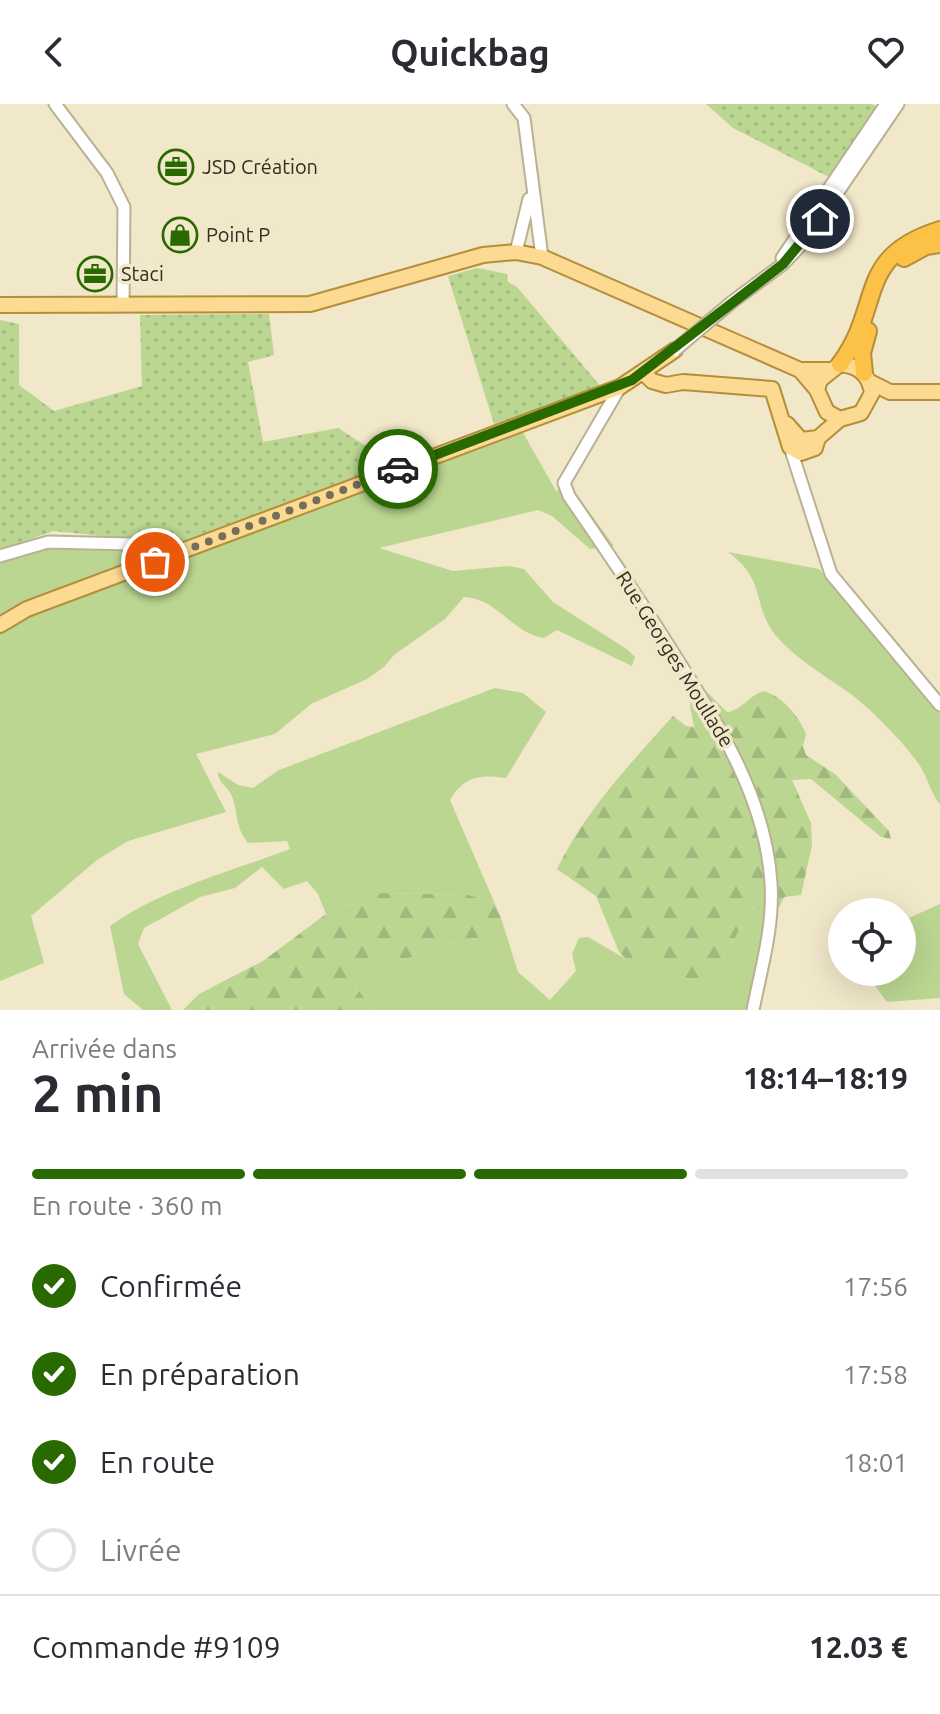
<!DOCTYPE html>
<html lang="fr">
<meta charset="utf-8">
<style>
body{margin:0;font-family:Ubuntu,sans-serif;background:#f7f7f7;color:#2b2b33;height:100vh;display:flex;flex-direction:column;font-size:30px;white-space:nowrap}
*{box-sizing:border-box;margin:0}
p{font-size:26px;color:#7c7c81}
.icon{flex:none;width:44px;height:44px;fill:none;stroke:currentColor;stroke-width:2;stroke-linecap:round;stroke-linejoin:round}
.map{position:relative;height:906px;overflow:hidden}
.drawer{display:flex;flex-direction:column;background:#fff;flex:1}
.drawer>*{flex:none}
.tools{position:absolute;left:828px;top:794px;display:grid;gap:16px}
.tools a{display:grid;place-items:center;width:88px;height:88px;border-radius:50%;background:#fff;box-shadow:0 8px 32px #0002;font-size:40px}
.pin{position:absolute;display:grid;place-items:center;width:68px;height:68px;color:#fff;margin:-34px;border:4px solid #fff;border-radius:50%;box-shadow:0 2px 8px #0007}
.courier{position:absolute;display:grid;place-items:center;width:80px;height:80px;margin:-40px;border:6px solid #286a00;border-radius:50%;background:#fff;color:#222;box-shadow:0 2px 10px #0007}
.head em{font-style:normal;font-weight:600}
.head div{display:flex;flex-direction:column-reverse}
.head{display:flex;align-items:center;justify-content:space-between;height:136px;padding:0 32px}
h1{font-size:52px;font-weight:600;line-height:60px}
.bar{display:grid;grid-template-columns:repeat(4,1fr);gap:12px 8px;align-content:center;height:96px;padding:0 32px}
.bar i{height:10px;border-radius:6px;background:#e1e1e2}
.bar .selected{background:#286a00}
.bar p{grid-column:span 4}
.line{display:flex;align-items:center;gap:20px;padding:0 32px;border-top:2px solid #e1e1e2}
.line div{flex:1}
ol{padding:0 32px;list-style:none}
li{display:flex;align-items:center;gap:24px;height:88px}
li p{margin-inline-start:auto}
li .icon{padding:8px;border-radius:50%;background:#286a00;color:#fff;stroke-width:4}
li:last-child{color:#7c7c81}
li i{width:44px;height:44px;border:4px solid #e1e1e2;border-radius:50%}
header{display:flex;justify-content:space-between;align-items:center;height:104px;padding:0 32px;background:#fff;font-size:36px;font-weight:600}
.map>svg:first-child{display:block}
.grass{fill:#bad691}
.forest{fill:url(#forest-firs)}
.garden{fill:url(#garden-dots)}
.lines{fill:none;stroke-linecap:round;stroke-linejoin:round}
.minor-casing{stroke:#bab194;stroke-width:15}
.major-casing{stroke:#b48e3a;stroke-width:18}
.highway-casing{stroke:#b48e3a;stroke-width:20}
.minor{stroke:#fff;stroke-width:11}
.major{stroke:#fdda91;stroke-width:14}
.highway{stroke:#fbc247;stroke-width:16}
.minor-bridge-casing{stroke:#bab194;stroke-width:15;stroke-linecap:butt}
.minor-bridge{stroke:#fff;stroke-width:11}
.done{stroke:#746e5c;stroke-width:8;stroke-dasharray:0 14.4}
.route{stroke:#286a00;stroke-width:10}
.labels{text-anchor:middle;stroke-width:7;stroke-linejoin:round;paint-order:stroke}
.poi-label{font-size:20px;fill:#312d22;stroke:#f1e7c9;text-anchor:start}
.street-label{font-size:20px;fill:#312d22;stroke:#f1e7c9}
</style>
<header><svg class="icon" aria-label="back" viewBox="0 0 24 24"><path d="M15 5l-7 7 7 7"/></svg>Quickbag<svg class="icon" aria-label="heart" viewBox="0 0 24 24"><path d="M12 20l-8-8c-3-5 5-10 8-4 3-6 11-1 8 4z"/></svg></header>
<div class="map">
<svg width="940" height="906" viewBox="0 0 940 906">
<defs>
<pattern id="forest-firs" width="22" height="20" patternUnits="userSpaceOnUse" patternTransform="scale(2)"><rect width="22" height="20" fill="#bad691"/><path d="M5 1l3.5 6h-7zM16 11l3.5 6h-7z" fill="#a0b87d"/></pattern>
<pattern id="garden-dots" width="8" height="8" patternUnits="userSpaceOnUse" patternTransform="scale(2)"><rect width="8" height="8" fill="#bad691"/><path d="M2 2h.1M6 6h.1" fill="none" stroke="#a0b87d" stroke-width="1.8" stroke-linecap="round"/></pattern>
</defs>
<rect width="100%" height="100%" fill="#f1e7c9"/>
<path class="grass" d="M522 327 556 387 569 380 614 442 590 445 552 412 538 406 379 444 453 467 509 462 524 465 553 498 628 546 635 553 632 562 557 526 544 534C512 529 497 494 464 493L445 515 394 551 384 563 367 575 311 600 275 630 196 650 226 708 128 737 97 756 31 812 44 859 0 877V525L36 507Z
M57 441 157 445 160 448 0 513V458Z
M728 448 819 465 940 610V700C931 690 928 674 920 662 908 644 891 627 875 611 846 581 807 566 779 535 750 503 769 478 728 448Z
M495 584 523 589 546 608 506 674C480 670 464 672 450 696L495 800 469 791 380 789 326 810 318 790 307 777 284 785 262 763 235 784 200 793 144 824 138 840 172 906H143L124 890 110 822C162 785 230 768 290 745L287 737 248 739C234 722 239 707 231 690 226 681 218 679 218 668L238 681 253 684 279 666Z
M747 795 766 809 761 854 749 906H374L355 882 378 860 412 853 424 844 477 835 501 814 518 868 550 896 576 867 572 850 579 834 588 833 626 855 701 880C727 855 740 831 747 795Z
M940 800V894L887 898 865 868H902V817Z"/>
<path class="forest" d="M706 587 727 608C741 607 749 591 764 587 784 594 798 611 806 630L803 642 806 651 835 670 889 727 891 735 881 733 811 675 792 676 811 719 812 741 801 791 784 793 780 802 766 809 747 796C740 832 727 855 701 880L626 855 619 848 596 792 557 765C586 706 629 661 673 612L686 622 694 623 690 602 693 590Z
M380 789 469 791 495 800 501 814 477 835 424 844 412 853 378 860 355 882 374 906H183L199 890 263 857 326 810Z"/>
<path class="garden" d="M706 0H872L877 3 829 73 733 24Z
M477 164 507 170 508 178 517 183 602 284 495 323 448 172Z
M269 210 274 251 248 258 263 338 338 324 396 361 184 440 53 427 0 446V216L19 220V281L54 307 142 282 140 211Z"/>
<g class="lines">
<g class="minor-casing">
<path id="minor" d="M55 0 107 69 124 103 123 201
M513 0 524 14 542 153
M516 148 529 95
M782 154 886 0
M732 198 783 160 803 139 898 0
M620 283 564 379 569 392C606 446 643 500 677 555 720 623 766 696 771 779 774 822 761 865 753 906
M790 343 831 470 940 601
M0 452 48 438 171 441 181 448"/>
</g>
<g class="major-casing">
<path id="major" d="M0 201 310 200 483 151 516 148 542 153 800 266H830
M800 266 817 286 827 308 840 315 861 309 872 289C869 270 859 262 840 260L820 276 817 286
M643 268 652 277 666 281 683 278 772 285 790 343 801 349 815 344 818 334 840 315
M870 278 890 288H940
M787 320 801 336 818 334
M0 521 27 505 620 283 675 246"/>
</g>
<g class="highway-casing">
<path id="highway" d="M904 154 926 142 940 140
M840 260C884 201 854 153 940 126
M864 269 862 249 868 227"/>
</g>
<use href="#minor" class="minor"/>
<use href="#major" class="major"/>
<use href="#highway" class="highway"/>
<g class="minor-bridge-casing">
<path id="minor-bridge" d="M675 246 732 198"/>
</g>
<use href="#minor-bridge" class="minor-bridge"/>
</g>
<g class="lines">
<path class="done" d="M155 458 398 365"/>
<path class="route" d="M398 365 632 276 783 160 820 115"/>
</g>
<defs>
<g id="office-ring" transform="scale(1.8)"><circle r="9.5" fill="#f1e7c9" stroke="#286a00" stroke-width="1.5"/><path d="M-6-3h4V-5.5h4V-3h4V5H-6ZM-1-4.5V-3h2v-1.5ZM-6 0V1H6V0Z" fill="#286a00"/></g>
<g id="shop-ring" transform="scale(1.8)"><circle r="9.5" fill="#f1e7c9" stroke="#286a00" stroke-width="1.5"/><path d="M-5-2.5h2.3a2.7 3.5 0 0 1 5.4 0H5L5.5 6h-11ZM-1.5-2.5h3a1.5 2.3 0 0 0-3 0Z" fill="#286a00"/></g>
</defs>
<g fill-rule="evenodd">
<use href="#office-ring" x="176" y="63"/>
<use href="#shop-ring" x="180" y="131"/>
<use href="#office-ring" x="95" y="170"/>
</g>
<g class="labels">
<g class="poi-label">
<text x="202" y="70">JSD Création</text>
<text x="206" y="138">Point P</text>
<text x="121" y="177">Staci</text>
</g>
<g class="street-label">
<text transform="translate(675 555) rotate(58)" y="7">Rue Georges Moullade</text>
</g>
</g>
</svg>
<div class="tools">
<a><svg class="icon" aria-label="locate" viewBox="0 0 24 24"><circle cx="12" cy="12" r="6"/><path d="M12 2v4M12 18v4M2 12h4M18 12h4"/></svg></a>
</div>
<div class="pin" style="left:155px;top:458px;background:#ea580c"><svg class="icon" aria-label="bag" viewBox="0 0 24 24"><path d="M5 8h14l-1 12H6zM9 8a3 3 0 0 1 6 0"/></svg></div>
<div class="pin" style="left:820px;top:115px;background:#1f2937"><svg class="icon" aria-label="home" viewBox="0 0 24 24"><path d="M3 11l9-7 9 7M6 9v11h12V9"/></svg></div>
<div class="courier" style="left:398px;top:365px"><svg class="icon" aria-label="car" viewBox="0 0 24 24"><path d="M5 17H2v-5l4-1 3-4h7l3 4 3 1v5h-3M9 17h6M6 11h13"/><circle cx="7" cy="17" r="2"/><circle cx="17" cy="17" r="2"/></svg></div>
</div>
<section class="drawer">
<div class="head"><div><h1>2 min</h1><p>Arrivée dans</p></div><em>18:14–18:19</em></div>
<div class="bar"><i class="selected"></i><i class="selected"></i><i class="selected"></i><i></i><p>En route · 360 m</p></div>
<ol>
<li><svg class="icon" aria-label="check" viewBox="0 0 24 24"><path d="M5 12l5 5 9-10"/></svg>Confirmée<p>17:56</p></li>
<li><svg class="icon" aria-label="check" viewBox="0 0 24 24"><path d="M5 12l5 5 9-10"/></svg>En préparation<p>17:58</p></li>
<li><svg class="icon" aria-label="check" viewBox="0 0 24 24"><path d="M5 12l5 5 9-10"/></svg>En route<p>18:01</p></li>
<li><i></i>Livrée</li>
</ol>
<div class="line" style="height:104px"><div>Commande #9109</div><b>12.03 €</b></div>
</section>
